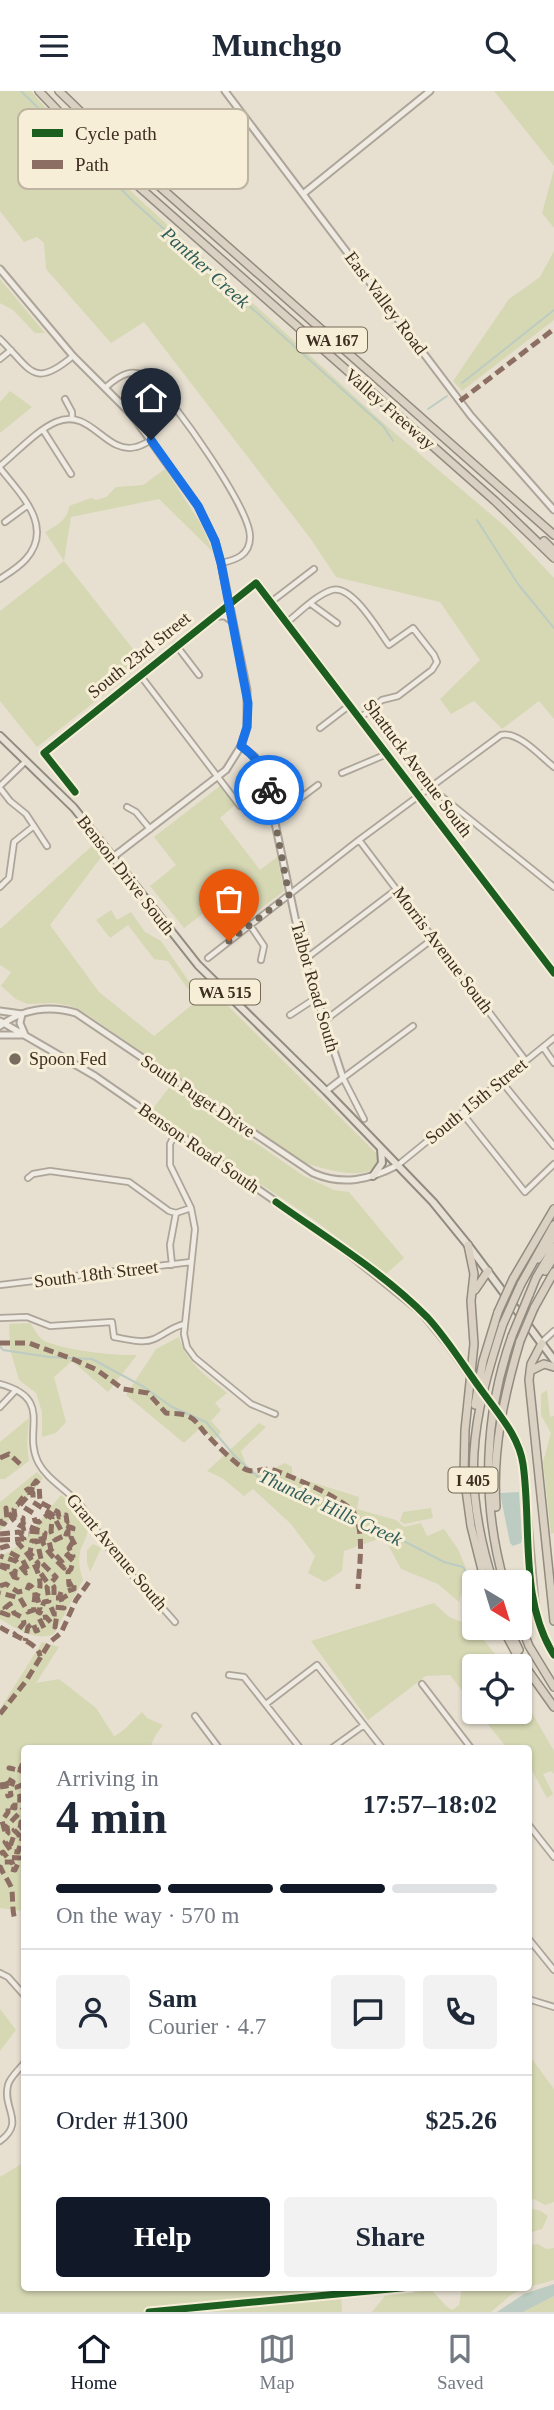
<!DOCTYPE html>
<meta charset="utf-8">
<style>
body{margin:0;font-family:"Times New Roman",serif;background:#f2f2f3;color:#1f2937;height:100vh;display:flex;flex-direction:column;font-size:26px;white-space:nowrap}
*{box-sizing:border-box;margin:0}
p{font-size:23px;color:#747a83}
.icon{flex:none;width:38px;height:38px;fill:none;stroke:currentColor;stroke-width:2;stroke-linecap:round;stroke-linejoin:round}
.map{position:relative;flex:1;overflow:hidden}
.sheet{position:absolute;left:21px;top:1654px;width:511px;height:546px;display:flex;flex-direction:column;background:#fff;border-radius:7px;box-shadow:0 2px 5px #0004}
.sheet>*{flex:none}
.needle{width:46px;rotate:142deg}
.fabs{position:absolute;left:462px;top:1479px;display:grid;gap:14px}
.fabs a{display:grid;place-items:center;width:70px;height:70px;border-radius:7px;background:#fff;box-shadow:0 2px 5px #0004;font-size:35px}
.pin{position:absolute;display:grid;place-items:center;width:60px;height:60px;color:#fff;margin:-72px -30px;border-radius:50% 50% 50% 0;rotate:-45deg;box-shadow:0 0 7px #0007}
.pin .icon{rotate:45deg}
.courier{position:absolute;display:grid;place-items:center;width:70px;height:70px;margin:-35px;border:5px solid #1a73e8;border-radius:50%;background:#fff;color:#222;box-shadow:0 2px 9px #0007}
.headline em{font-style:normal;font-weight:600}
.headline div{display:flex;flex-direction:column-reverse}
.headline{display:flex;align-items:center;justify-content:space-between;height:119px;padding:0 35px}
h1{font-size:46px;font-weight:600;line-height:52px}
.bar{display:grid;grid-template-columns:repeat(4,1fr);gap:10px 7px;align-content:center;height:84px;padding:0 35px}
.bar i{height:9px;border-radius:5px;background:#e0e1e3}
.bar .active{background:#111827}
.bar p{grid-column:span 4}
.line{display:flex;align-items:center;gap:18px;padding:0 35px;border-top:2px solid #e0e1e3}
.line div{flex:1}
.round{display:grid;place-items:center;flex:none;width:74px;height:74px;border-radius:7px;background:#f2f2f3}
.action{display:flex;gap:14px;margin-top:auto;padding:14px 35px}
.action a{flex:1;height:80px;border-radius:7px;background:#111827;color:#fff;font-size:28px;font-weight:600;line-height:80px;text-align:center}
.action a+a{background:#f2f2f3;color:#1f2937}
header{display:flex;justify-content:space-between;align-items:center;height:91px;padding:0 35px;background:#fff;font-size:32px;font-weight:600}
.dock{display:flex;justify-content:space-around;align-items:center;height:98px;border-top:2px solid #e0e1e3;background:#fff;font-size:19px;color:#747a83}
.dock a{display:grid;justify-items:center;gap:4px}
.dock .active{color:#111827}
.map>svg:first-child{display:block}
.green{fill:#d6d7b3}
.water{fill:#bcccc2}
.lines{fill:none;stroke-linecap:round;stroke-linejoin:round}
.stream{stroke:#bcccc2;stroke-width:2}
.minor-casing{stroke:#ada599;stroke-width:8}
.tertiary-casing{stroke:#ada599;stroke-width:9}
.primary-casing{stroke:#928b80;stroke-width:10}
.motorway-casing{stroke:#928b80;stroke-width:10}
.minor{stroke:#efebe3;stroke-width:4.5}
.tertiary{stroke:#efebe3;stroke-width:5}
.primary{stroke:#e6e1d4;stroke-width:6}
.motorway{stroke:#dad1c2;stroke-width:7}
.tertiary-bridge-casing{stroke:#ada599;stroke-width:9;stroke-linecap:butt}
.motorway-bridge-casing{stroke:#928b80;stroke-width:10;stroke-linecap:butt}
.tertiary-bridge{stroke:#efebe3;stroke-width:5}
.motorway-bridge{stroke:#dad1c2;stroke-width:7}
.quiet{stroke:#8d6e63;stroke-width:5;stroke-dasharray:10 5;stroke-linecap:butt}
.cycleway-casing{stroke:#f7eed8;stroke-width:11}
.cycleway{stroke:#1b5e20;stroke-width:7}
.done{stroke:#786c5e;stroke-width:7;stroke-dasharray:0 12.6}
.route{stroke:#1a73e8;stroke-width:9}
.poi-dot{fill:#786c5e;stroke:#f7eed8;stroke-width:2.5}
.labels{text-anchor:middle;stroke-width:6;stroke-linejoin:round;paint-order:stroke}
.shield{fill:#f7eed8;stroke:#756857;stroke-width:2}
.shield-label{font-size:16px;font-weight:bold;fill:#3d2e20}
.street-label{font-size:18px;fill:#3d2e20;stroke:#f7eed8}
.poi-label{font-size:18px;fill:#3d2e20;stroke:#f7eed8;text-anchor:start}
.water-label{font-size:19px;font-style:italic;fill:#2f5d5a;stroke:#f7eed8}
.key{fill:#f7eed8;stroke:#bfb4a1;stroke-width:2}
.key-label{font-size:19px;fill:#3d2e20}
</style>
<header><svg class="icon" aria-label="menu" viewBox="0 0 24 24"><path d="M4 6h16M4 12h16M4 18h16"/></svg>Munchgo<svg class="icon" aria-label="search" viewBox="0 0 24 24"><circle cx="10" cy="10" r="6"/><path d="M15 15l6 6"/></svg></header>
<div class="map">
<svg width="554" height="2221" viewBox="0 0 554 2221">
<rect width="100%" height="100%" fill="#e7e0d1"/>
<path class="green" d="M0 0H31L50 22 138 107 390 338 507 437 554 487V628L539 610 502 638 474 610 451 623 440 608 480 569 440 511 336 486 310 447 144 231 111 252 46 178 44 152 37 146 24 151 0 120Z
M494 0H554V75Z
M554 78V137L542 122Z
M554 160V229L462 300 453 290 509 208 540 186Z
M0 188 45 242H35L13 219 0 212Z
M10 300 32 316 0 342V311Z
M165 378 201 433 213 461 159 408 71 426 64 470 144 572 37 656 0 610V520L64 470 45 441C56 435 68 429 69 415L91 407 96 409 106 406 116 396 143 394Z
M220 695 236 713 220 727 260 779 277 766 284 800 248 827 229 803 184 837 150 795 176 774 154 746Z
M93 754 102 765 50 834 99 901 154 945 211 898 378 1064 379 1073C363 1092 322 1077 302 1071L91 926 71 915 55 912 27 913 16 908 1 895 11 881 0 874V838Z
M111 819 117 829 131 821 145 841 161 850 192 895 188 898 168 870 154 868 128 834 110 847 96 829Z
M171 994 304 1085 334 1099 349 1101 404 1167 386 1183 313 1128 151 1020Z
M30 1232C34 1237 38 1246 43 1249 60 1259 117 1265 137 1264L108 1301 72 1270 54 1286 66 1331 56 1342 42 1346V1321L36 1302 19 1289 10 1258 9 1233Z
M179 1246C186 1272 207 1285 227 1302L215 1312 221 1319 211 1330 221 1341 215 1348 199 1338 184 1352 126 1304 156 1258Z
M547 1299 550 1326 554 1325V1442L551 1443 543 1371 551 1342 541 1324V1303Z
M29 1327 27 1354 29 1370 5 1388H0V1351Z
M259 1332 266 1336 241 1360 246 1374 260 1384 285 1372 292 1376V1385L359 1406 357 1418 396 1429 404 1436 421 1432 427 1445 444 1438 458 1458 468 1482 459 1511 438 1493 401 1478 384 1446 344 1460 342 1480 325 1491 308 1482 315 1465 291 1433 253 1398 244 1405 222 1387 207 1380Z
M37 1381 43 1387 0 1440V1411Z
M61 1404C70 1412 84 1422 87 1434 90 1444 82 1452 80 1461 78 1472 80 1479 83 1489L54 1543C35 1551 16 1537 0 1528V1466L21 1453Z
M431 1417 433 1427 404 1433 400 1430 403 1421Z
M93 1453 101 1457 90 1481 87 1472V1459Z
M434 1512 449 1526 473 1535 504 1575H474V1615L450 1584 426 1585 368 1629 311 1550Z
M42 1551 59 1556 36 1592 59 1588 96 1617 114 1645C124 1641 133 1629 142 1621L147 1627 163 1634 155 1645 150 1657H24V1820L0 1817V1618Z
M520 1601 554 1660V1683L551 1680 543 1683 553 1703 547 1707 529 1674 528 1657H507L478 1621 520 1620Z
M0 1918 16 1939 0 1960Z
M529 1964 554 1998V2111L545 2114 534 2108 529 2109Z
M24 2067V2196H387L341 2201 342 2221H0V2086L23 2072Z
M530 2118 539 2119 548 2125 542 2138 529 2142Z
M538 2153 546 2158 554 2157V2189L529 2196V2154Z
M462 2196H527L511 2204 491 2221H372L385 2205 432 2199 446 2215 452 2219 459 2214Z
M554 2205V2221H523Z"/>
<path class="water" d="M519 1401 522 1447 521 1452 513 1455 510 1452 500 1402Z
M554 2193V2205L523 2221H497L524 2203Z"/>
<g class="lines">
<path class="stream" d="M21 0 135 112 383 335 393 350
M462 292 554 219
M428 318 447 305
M477 429 518 493 554 537
M0 1255 3 1259 49 1266 92 1268 144 1296 172 1316 206 1331 234 1364 258 1386 329 1411 444 1471 463 1476 474 1495"/>
<g class="minor-casing">
<path id="minor" d="M0 248C31 278 33 299 73 265
M0 268 11 259
M106 296C121 283 133 276 151 288 173 309 251 418 250 446 250 464 236 469 221 472
M65 308 72 321V328
M43 339 71 383
M0 375C16 362 37 339 56 331 91 316 105 364 136 356 141 355 146 352 151 349
M0 377C20 403 55 435 26 468 19 476 9 482 0 488
M5 431 28 414
M271 511 314 478
M311 513 337 532
M286 532C299 522 316 504 332 499 352 493 378 539 389 554L413 537 434 564 437 571 432 579 398 605 382 609 360 627
M176 554 199 584
M140 584 240 715 268 693
M320 637 350 614
M342 682 387 663
M0 695 26 670
M430 696 554 796
M0 697 10 710 26 723 47 755
M75 701 44 662 256 492 554 882
M127 716 136 721 150 738
M274 727 318 694
M359 749 526 970
M0 796 9 787 14 751 34 735
M250 834 264 855 261 869
M208 867 359 749 501 644C519 640 541 666 554 676
M304 869 397 798
M290 924 316 907
M324 930 434 847
M543 956 554 972
M501 990 554 1055
M462 1022 525 1101 554 1073
M364 1028 343 987 413 935
M176 1041 170 1053V1074L191 1117 195 1138 184 1243 187 1256 195 1267 251 1313 275 1323
M398 1074 554 947
M28 1087 33 1083 50 1080 129 1091 169 1120 176 1122 191 1117
M172 1174 170 1154 176 1122
M0 1194 191 1171
M0 1227 27 1226 50 1235 112 1231 114 1246C126 1248 143 1253 154 1248 166 1243 171 1236 185 1233
M542 1251 554 1240
M0 1293C55 1308 22 1339 38 1371 47 1389 68 1399 80 1414 91 1426 97 1442 107 1455 128 1482 153 1505 175 1531
M0 1316 16 1299
M229 1584 244 1586 300 1657
M422 1593 471 1657
M266 1613 317 1574 382 1657
M195 1625 219 1657
M332 1657 364 1634
M528 1733 554 1766
M528 1847 554 1879
M0 1882 8 1886 24 1904
M528 1908 554 1916
M0 2050C26 2031 2 2018 8 1994 10 1986 19 1979 24 1972"/>
</g>
<g class="tertiary-casing">
<path id="tertiary" d="M225 0 471 325 554 419
M303 103 430 0
M0 178 73 265 132 324 198 415 215 450 221 472 247 599V636L241 655 226 679 113 766
M213 525H225L232 530
M241 655 255 666 264 680 304 869 343 987 326 1000
M0 920 22 923
M22 923 20 932 25 944
M0 930 95 985 334 1151 421 1221 448 1254
M0 935C22 918 49 914 76 922L313 1082C343 1095 369 1089 398 1074
M0 944H22
M510 1340 519 1355 523 1373 536 1522 543 1545 554 1564"/>
</g>
<g class="primary-casing">
<path id="primary" d="M0 645 74 717 198 874 326 1000 433 1111 468 1154 554 1269
M373 1085 382 1072 381 1058"/>
</g>
<g class="motorway-casing">
<path id="motorway" d="M39 0 77 40 120 79 495 410 554 467
M59 0 142 80 554 444
M544 450 554 460
M468 1154 474 1183 471 1210 474 1253 465 1339 464 1384 471 1435 485 1491
M538 1168 554 1145
M545 1180 554 1166
M513 1188 554 1118
M521 1193 554 1134
M475 1199 488 1180
M529 1204 536 1187 554 1156
M534 1217 554 1181
M542 1252 531 1273 529 1289 554 1530
M530 1280 544 1273 554 1276
M475 1314 483 1270 498 1221
M496 1416C492 1359 504 1304 520 1250
M493 1491C461 1390 471 1331 503 1233
M504 1491C481 1410 484 1324 512 1245
M520 1532 529 1555 554 1596
M502 1536 517 1564 554 1616
M508 1536 519 1559"/>
</g>
<use href="#minor" class="minor"/>
<use href="#tertiary" class="tertiary"/>
<use href="#primary" class="primary"/>
<use href="#motorway" class="motorway"/>
<g class="tertiary-bridge-casing">
<path id="tertiary-bridge" d="M448 1254 510 1340"/>
</g>
<g class="motorway-bridge-casing">
<path id="motorway-bridge" d="M498 1221 513 1188
M503 1233 521 1193
M512 1245 529 1204
M520 1250 534 1217"/>
</g>
<use href="#tertiary-bridge" class="tertiary-bridge"/>
<use href="#motorway-bridge" class="motorway-bridge"/>
<path class="quiet" d="M460 310 554 238
M0 1252H29L75 1269 97 1279 123 1298 148 1302 166 1322C174 1323 181 1322 188 1325 197 1329 200 1337 207 1344 217 1354 230 1368 243 1377 253 1384 261 1376 273 1379 289 1384 347 1409 354 1422 365 1442 359 1475 358 1498
M0 1367 9 1363 20 1373
M0 1428 1 1432 4 1433 7 1429 6 1417C10 1424 14 1433 23 1436L24 1440 40 1441C41 1456 54 1467 64 1477L62 1471 51 1459 49 1450 44 1449 45 1442 23 1433V1427L15 1426 14 1418 24 1405 27 1406 20 1414 33 1422 35 1430 39 1431 47 1424 52 1427 51 1441 55 1449 68 1443V1440L66 1443 62 1441 53 1424 33 1411V1402L24 1401 28 1398 35 1399 33 1394 36 1390 39 1393 40 1411 58 1421 59 1426 66 1424 67 1431 64 1434 73 1437 71 1446 75 1454 72 1455V1452L69 1457 73 1465 70 1466 66 1461H64L73 1470 71 1478 68 1481 69 1494 74 1491V1498L68 1500V1504L61 1508 64 1517 51 1516 54 1523H57L55 1536 46 1526 39 1527 44 1537 36 1540 33 1532 28 1536 25 1550
M0 1443 19 1441 22 1444 29 1443
M0 1449 24 1448 23 1452H18C30 1464 47 1488 37 1505L40 1517 38 1521 40 1522 44 1511 49 1510 47 1496 49 1494 37 1477 38 1472 30 1462 32 1450H37L42 1472 56 1486 51 1492 54 1496V1507H59L61 1501
M0 1457 7 1455 9 1461 22 1468 29 1481 26 1482 16 1470 0 1465
M0 1474 10 1476 13 1483H15V1480L17 1482V1487L14 1486 10 1479 0 1475
M0 1495 6 1493 18 1501 27 1499 29 1494C40 1500 32 1510 34 1519L28 1521 20 1507 0 1502
M0 1521 8 1524 5 1517 10 1513 14 1522 23 1527 24 1532 14 1544
M0 1536C11 1544 39 1552 40 1565
M0 1623 26 1590 50 1551 61 1542 76 1509 89 1491
M24 1673 22 1674 20 1679 9 1677 22 1680 24 1674
M24 1693 17 1696 21 1709H15V1717L8 1715V1721L2 1730 6 1744 8 1742 7 1735 24 1717
M0 1694 7 1693 5 1689 8 1688 13 1691 10 1699 11 1704 8 1705 6 1695 0 1696
M24 1732 21 1731 20 1737 14 1739 19 1744H14L11 1753 8 1749 5 1751 11 1760 18 1761 24 1741
M0 1763 3 1761 7 1766 20 1767 15 1779 11 1778 13 1774 12 1771H4L0 1775C2 1782 12 1794 12 1800 13 1810 12 1819 15 1829"/>
<g class="cycleway-casing">
<path id="cycleway" d="M75 701 44 662 256 492 554 882
M276 1111C328 1148 384 1182 428 1227 449 1250 466 1279 485 1304 500 1325 519 1346 523 1373 532 1435 519 1509 554 1564
M149 2221 411 2196"/>
</g>
<use href="#cycleway" class="cycleway"/>
</g>
<g class="lines">
<path class="done" d="M229 850 289 804 269 699"/>
<path class="route" d="M151 349 198 415 215 450 221 472 248 612 247 636 241 655C258 667 265 679 269 699"/>
</g>
<circle class="poi-dot" cx="15" cy="968" r="7"/>
<g class="labels">
<g class="shield">
<rect x="297" y="236.5" width="70" height="25" rx="5"/>
<rect x="190" y="888.5" width="70" height="25" rx="5"/>
<rect x="448.5" y="1376.5" width="49" height="25" rx="5"/>
</g>
<g class="shield-label">
<text x="332" y="255">WA 167</text>
<text x="225" y="907">WA 515</text>
<text x="473" y="1395">I 405</text>
</g>
<g class="street-label">
<text transform="translate(386 212) rotate(53)" y="6">East Valley Road</text>
<text transform="translate(390 318) rotate(41)" y="6">Valley Freeway</text>
<text transform="translate(139 564) rotate(-39)" y="6">South 23rd Street</text>
<text transform="translate(418 677) rotate(53)" y="6">Shattuck Avenue South</text>
<text transform="translate(126 784) rotate(52)" y="6">Benson Drive South</text>
<text transform="translate(443 859) rotate(53)" y="6">Morris Avenue South</text>
<text transform="translate(315 896) rotate(74)" y="6">Talbot Road South</text>
<text transform="translate(198 1005) rotate(34)" y="6">South Puget Drive</text>
<text transform="translate(476 1010) rotate(-39)" y="6">South 15th Street</text>
<text transform="translate(199 1057) rotate(35)" y="6">Benson Road South</text>
<text transform="translate(96 1183) rotate(-7)" y="6">South 18th Street</text>
<text transform="translate(117 1461) rotate(50)" y="6">Grant Avenue South</text>
</g>
<g class="poi-label">
<text x="29" y="974">Spoon Fed</text>
</g>
<g class="water-label">
<text transform="translate(206 176) rotate(42)" y="7">Panther Creek</text>
<text transform="translate(331 1416) rotate(25)" y="7">Thunder Hills Creek</text>
</g>
</g>
<rect x="18" y="18" width="230" height="80" rx="10" class="key"/>
<rect x="32" y="38" width="31" height="8" fill="#1b5e20"/>
<rect x="32" y="69" width="31" height="9" fill="#8d6e63"/>
<g class="key-label">
<text x="75" y="49">Cycle path</text>
<text x="75" y="80">Path</text>
</g>
</svg>
<div class="fabs">
<a><svg class="needle" viewBox="-14 -14 28 28"><path d="M0-13l5 13h-10z" fill="#e53935"/><path d="M0 13l5-13h-10z" fill="#747a83"/></svg></a>
<a><svg class="icon" aria-label="locate" viewBox="0 0 24 24"><circle cx="12" cy="12" r="6"/><path d="M12 2v4M12 18v4M2 12h4M18 12h4"/></svg></a>
</div>
<div class="pin" style="left:229px;top:850px;background:#ea580c"><svg class="icon" aria-label="bag" viewBox="0 0 24 24"><path d="M5 8h14l-1 12H6zM9 8a3 3 0 0 1 6 0"/></svg></div>
<div class="pin" style="left:151px;top:349px;background:#1f2937"><svg class="icon" aria-label="home" viewBox="0 0 24 24"><path d="M3 11l9-7 9 7M6 9v11h12V9"/></svg></div>
<div class="courier" style="left:269px;top:699px"><svg class="icon" aria-label="bike" viewBox="0 0 24 24"><circle cx="6" cy="16" r="4"/><circle cx="18" cy="16" r="4"/><path d="M6 16l4-8h5l3 8M10 8l3 8H6M13 5h3"/></svg></div>
<section class="sheet">
<div class="headline"><div><h1>4 min</h1><p>Arriving in</p></div><em>17:57–18:02</em></div>
<div class="bar"><i class="active"></i><i class="active"></i><i class="active"></i><i></i><p>On the way · 570 m</p></div>
<div class="line" style="height:126px"><a class="round"><svg class="icon" aria-label="person" viewBox="0 0 24 24"><circle cx="12" cy="8" r="4"/><path d="M4 21q1-7 8-7t8 7"/></svg></a><div><b>Sam</b><p>Courier · 4.7</p></div><a class="round"><svg class="icon" aria-label="chat" viewBox="0 0 24 24"><path d="M4 5h16v11H9l-5 4z"/></svg></a><a class="round"><svg class="icon" aria-label="phone" viewBox="0 0 24 24"><path d="M5 4h4l2 5-3 2q2 4 5 5l2-3 5 2v4C11 20 4 13 5 4z"/></svg></a></div>
<div class="line" style="height:91px"><div>Order #1300</div><b>$25.26</b></div>
<div class="action"><a>Help</a><a>Share</a></div>
</section>
</div>
<nav class="dock">
<a class="active"><svg class="icon" aria-label="home" viewBox="0 0 24 24"><path d="M3 11l9-7 9 7M6 9v11h12V9"/></svg>Home</a>
<a><svg class="icon" aria-label="map" viewBox="0 0 24 24"><path d="M3 6l6-2 6 2 6-2v14l-6 2-6-2-6 2zM9 4v14M15 6v14"/></svg>Map</a>
<a><svg class="icon" aria-label="saved" viewBox="0 0 24 24"><path d="M7 4h10v16l-5-4-5 4z"/></svg>Saved</a>
</nav>
